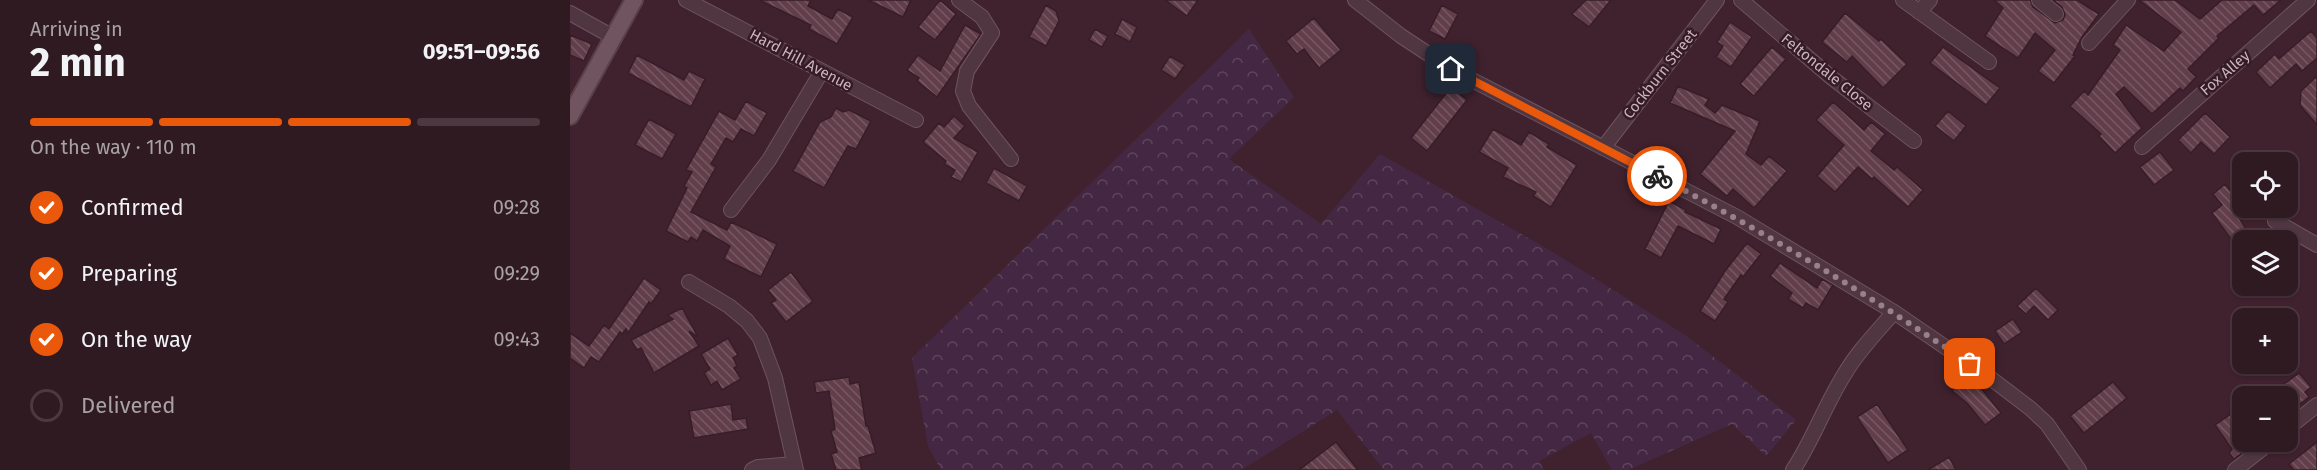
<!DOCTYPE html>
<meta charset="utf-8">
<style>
body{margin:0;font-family:"Fira Sans",sans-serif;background:#38232a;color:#f1f3f6;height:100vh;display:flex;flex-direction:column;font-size:22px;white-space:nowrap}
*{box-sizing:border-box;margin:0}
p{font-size:20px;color:#a8a1a5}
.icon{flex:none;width:33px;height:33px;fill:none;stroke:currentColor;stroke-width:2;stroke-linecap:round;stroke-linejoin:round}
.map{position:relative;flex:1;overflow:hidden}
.details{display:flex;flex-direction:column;background:#301a22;width:570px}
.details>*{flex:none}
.controls{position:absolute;left:1662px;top:152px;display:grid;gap:12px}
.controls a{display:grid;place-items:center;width:66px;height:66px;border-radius:12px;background:#301a22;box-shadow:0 2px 4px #0004,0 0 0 2px #4b3840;font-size:30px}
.pin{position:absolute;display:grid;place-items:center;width:51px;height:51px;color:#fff;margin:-26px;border-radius:12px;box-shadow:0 3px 9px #0006}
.courier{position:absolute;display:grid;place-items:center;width:60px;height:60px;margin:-30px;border:4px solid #ea580c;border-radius:50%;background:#fff;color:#222;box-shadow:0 2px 8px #0007}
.summary em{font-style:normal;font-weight:700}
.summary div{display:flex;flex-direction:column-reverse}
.summary{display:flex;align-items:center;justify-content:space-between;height:102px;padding:0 30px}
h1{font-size:39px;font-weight:700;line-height:45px}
.bar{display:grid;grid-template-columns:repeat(4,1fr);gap:9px 6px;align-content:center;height:72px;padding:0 30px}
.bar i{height:8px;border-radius:4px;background:#4b3840}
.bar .active{background:#ea580c}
.bar p{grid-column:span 4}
ol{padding:0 30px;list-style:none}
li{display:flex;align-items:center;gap:18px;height:66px}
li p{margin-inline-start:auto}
li .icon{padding:6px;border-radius:50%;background:#ea580c;color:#fff;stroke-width:4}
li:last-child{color:#a8a1a5}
li i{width:33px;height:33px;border:3px solid #4b3840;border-radius:50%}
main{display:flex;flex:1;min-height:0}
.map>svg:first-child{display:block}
.forest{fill:url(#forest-crowns)}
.building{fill:url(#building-back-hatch);stroke:#371d27;stroke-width:1.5}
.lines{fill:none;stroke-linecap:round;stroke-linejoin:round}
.minor-casing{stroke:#6e545e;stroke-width:16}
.major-casing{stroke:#594049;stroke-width:20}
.minor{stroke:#503640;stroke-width:14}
.major{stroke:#70545f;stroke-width:16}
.done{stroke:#9a808a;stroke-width:6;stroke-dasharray:0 10.8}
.route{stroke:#ea580c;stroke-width:8}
.labels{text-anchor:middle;stroke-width:5;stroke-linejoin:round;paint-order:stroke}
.street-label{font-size:15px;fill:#cbb3bb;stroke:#351b25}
</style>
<main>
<section class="details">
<div class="summary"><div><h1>2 min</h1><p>Arriving in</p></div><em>09:51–09:56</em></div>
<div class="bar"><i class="active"></i><i class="active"></i><i class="active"></i><i></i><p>On the way · 110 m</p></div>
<ol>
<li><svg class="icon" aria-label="check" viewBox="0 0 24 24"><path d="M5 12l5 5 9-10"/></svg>Confirmed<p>09:28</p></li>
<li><svg class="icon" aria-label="check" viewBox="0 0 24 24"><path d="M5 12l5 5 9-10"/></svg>Preparing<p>09:29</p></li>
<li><svg class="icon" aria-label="check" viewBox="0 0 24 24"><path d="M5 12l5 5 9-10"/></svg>On the way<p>09:43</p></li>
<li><i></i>Delivered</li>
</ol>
</section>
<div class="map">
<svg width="1747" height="470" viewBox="0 0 1747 470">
<defs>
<pattern id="forest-crowns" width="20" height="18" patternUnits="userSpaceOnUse" patternTransform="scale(1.5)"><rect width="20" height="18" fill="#442843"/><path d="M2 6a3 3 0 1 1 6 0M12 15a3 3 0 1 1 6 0" fill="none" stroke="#5e455c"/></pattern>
<pattern id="building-back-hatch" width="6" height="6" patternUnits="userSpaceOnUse" patternTransform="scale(1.5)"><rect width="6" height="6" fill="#613e4a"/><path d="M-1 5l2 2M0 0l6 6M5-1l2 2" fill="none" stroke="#765862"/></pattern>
</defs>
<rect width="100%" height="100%" fill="#40222e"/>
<path class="forest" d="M679 29 724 97 659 159 751 224 810 154 981 251 1115 335 1226 420 1196 456 1162 424 1058 470H1042L1021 433 969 461 974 470H814L767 410 671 470H371L358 446 342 358Z"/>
<path class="building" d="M189 0H241L238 6 262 19 268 9 283 17 267 44 239 29 241 25Z
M298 0H341L333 17Z
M370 0 386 14 365 40 348 27Z
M595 0H628L617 16Z
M1016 0H1041L1019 27 1002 14Z
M1424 0H1460L1463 7 1485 23 1493 20 1495 15 1492 7 1483 0H1507L1529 14 1512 37 1503 55 1505 56 1484 83 1468 71 1485 50 1465 33 1448 58 1415 36 1433 8Z
M1569 0H1605L1630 19 1652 0H1711L1693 15 1684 5 1647 36 1649 38 1618 69 1626 77 1613 91 1610 88 1582 114 1554 87 1546 94 1572 128 1545 153 1529 136 1531 134 1500 106 1514 91 1518 95 1550 50 1543 45 1556 25 1594 51 1611 32Z
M476 5 486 11 489 21 476 46 459 37Z
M872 5 888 14 875 39 859 31Z
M1275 13 1309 41 1311 39 1337 64 1313 88 1282 56 1277 62 1252 42Z
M744 18 771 50 749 68 734 49 727 54 716 41Z
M552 19 567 27 560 42 545 34Z
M1160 22 1182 37 1161 67 1146 57 1153 46 1147 42Z
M395 25 411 34 367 97 347 81 349 78 337 70 348 55 370 71Z
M525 29 538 36 532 47 519 40Z
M1741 31 1747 38V58L1732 71 1726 64 1700 88 1686 72 1705 54 1709 59Z
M0 35 22 44 14 61 0 55Z
M1202 47 1216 59 1184 96 1170 84Z
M1373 47 1430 88 1416 105 1360 63Z
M67 55 114 80 119 71 135 79 121 107 58 73Z
M600 56 615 65 605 79 591 70Z
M1747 76V125L1730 105 1731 91Z
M1108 86 1139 99 1135 105 1145 113 1152 105 1190 121 1176 154 1191 165 1199 156 1217 171 1184 208 1163 189 1157 196 1130 174 1165 131 1100 103Z
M881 87 897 100 857 151 841 138Z
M176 101 197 113 184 136 171 129 163 142 156 138 141 164 146 167 121 212 157 230 161 222 207 244 191 277 154 259 160 246 133 230 127 241 121 237 118 242 96 231 117 188 114 186 122 172 116 170 149 111 165 120Z
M1263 102 1294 130 1301 122 1315 134 1301 151 1324 170 1327 167 1353 190 1338 207 1304 177 1302 179 1288 167 1265 192 1247 176 1274 145 1246 120Z
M266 108 273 112 279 110 301 121 286 149 278 146 254 188 223 171 250 122 261 117Z
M1378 111 1396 126 1384 141 1365 126Z
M1635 113 1660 137 1644 154 1631 142 1621 153 1608 140Z
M384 116 395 126 384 138 408 152 391 182 381 177 385 170 374 164 376 161 353 142 369 123 374 127Z
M79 119 106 134 92 159 65 145Z
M923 129 951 145 959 132 979 144 977 147 1007 165 981 207 963 196 966 192 933 177 938 168 909 152Z
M1590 152 1604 170 1584 185 1570 167Z
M424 168 457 186 449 201 416 183Z
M1655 184 1677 212 1669 218 1683 240H1672V254L1642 213 1652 205 1643 194Z
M1099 201 1116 210 1115 212 1151 229 1144 244 1108 226 1091 258 1075 249Z
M1177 243 1191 254 1173 277 1171 275 1154 299 1158 302 1145 321 1130 311 1155 271Z
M1210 263 1247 288 1252 279 1263 285 1248 310 1236 303 1233 308 1218 299 1222 293 1200 276Z
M221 272 243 301 216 322 201 303 206 300 198 290Z
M74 278 91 290 81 304 79 302 58 333 56 329 52 334 50 332 29 362 21 357 14 368 0 358V333L19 346 34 325 39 329Z
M1466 288 1488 310 1478 320 1464 306 1456 314 1447 306Z
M112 308 128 337 119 331 129 346 84 373 71 348 67 350 61 340 103 319 98 315Z
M1443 319 1452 332 1434 344 1425 331Z
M158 338 168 355 163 358 167 366 164 368 171 379 152 390 147 381 141 385 134 373 140 369 131 354Z
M1729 373 1741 387 1735 392 1739 397 1730 404 1714 384Z
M1396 374 1407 383 1431 413 1415 425 1397 403 1382 391Z
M279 377 280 384 289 382 296 426H298L306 453 289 458 292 470H266L261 454 267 452 261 431 265 429 259 391 246 393 244 382Z
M1543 382 1557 398 1514 433 1500 416Z
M161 404 163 420 176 418 178 429 124 438 119 411Z
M1307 404 1338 450 1318 463 1287 417Z
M1664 412 1672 424V441H1679L1682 446 1664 459 1659 453 1662 449 1645 425Z
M766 442 788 470H729Z
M1747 442V470H1724L1719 464Z
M1379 457 1386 470H1358Z"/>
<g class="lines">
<g class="minor-casing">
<path id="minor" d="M116 0 346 120
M389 0 412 17 422 33 397 71 393 91 399 106 441 159
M785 0 831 36 881 69 1167 217 1324 312 1419 377 1461 409 1477 424 1509 470
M1171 0 1262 78 1344 141
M1333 0 1419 62
M1469 0 1486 14
M1349 12 1360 0
M0 13 43 37
M1519 43 1558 0
M1572 147 1738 0
M1033 148 1147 0
M161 210 199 160 252 71
M1705 221 1747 245
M119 282 159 306 177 321 190 338 205 378 226 470
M1718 428 1747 405
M182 470 188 467 223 464
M1223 470C1243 440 1255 405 1274 375 1287 352 1307 332 1324 312
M1665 470 1702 441"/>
</g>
<g class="major-casing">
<path id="major" d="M0 116 64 0"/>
</g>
<use href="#minor" class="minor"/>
<use href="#major" class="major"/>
</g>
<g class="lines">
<path class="done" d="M1087 176C1195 232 1299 295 1400 364"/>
<path class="route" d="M881 69 1087 176"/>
</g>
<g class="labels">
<g class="street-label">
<text transform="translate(231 60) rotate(28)" y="5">Hard Hill Avenue</text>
<text transform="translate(1257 72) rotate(39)" y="5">Feltondale Close</text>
<text transform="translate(1655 73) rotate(-41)" y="5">Fox Alley</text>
<text transform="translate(1090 74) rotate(-52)" y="5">Cockburn Street</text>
</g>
</g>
</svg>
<div class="controls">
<a><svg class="icon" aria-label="locate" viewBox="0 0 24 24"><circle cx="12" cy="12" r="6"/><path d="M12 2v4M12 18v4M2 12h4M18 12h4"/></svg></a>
<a><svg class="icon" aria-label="layers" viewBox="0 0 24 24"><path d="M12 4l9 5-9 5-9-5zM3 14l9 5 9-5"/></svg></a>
<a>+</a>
<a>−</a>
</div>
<div class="pin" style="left:1400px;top:364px;background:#ea580c"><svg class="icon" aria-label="bag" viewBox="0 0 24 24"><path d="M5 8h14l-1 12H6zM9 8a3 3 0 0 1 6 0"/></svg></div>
<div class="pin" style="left:881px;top:69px;background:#1f2937"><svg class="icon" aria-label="home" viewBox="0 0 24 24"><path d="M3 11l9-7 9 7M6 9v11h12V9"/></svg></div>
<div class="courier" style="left:1087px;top:176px"><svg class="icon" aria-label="bike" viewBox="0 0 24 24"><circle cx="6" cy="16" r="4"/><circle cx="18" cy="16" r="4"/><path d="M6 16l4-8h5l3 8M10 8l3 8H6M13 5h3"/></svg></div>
</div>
</main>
